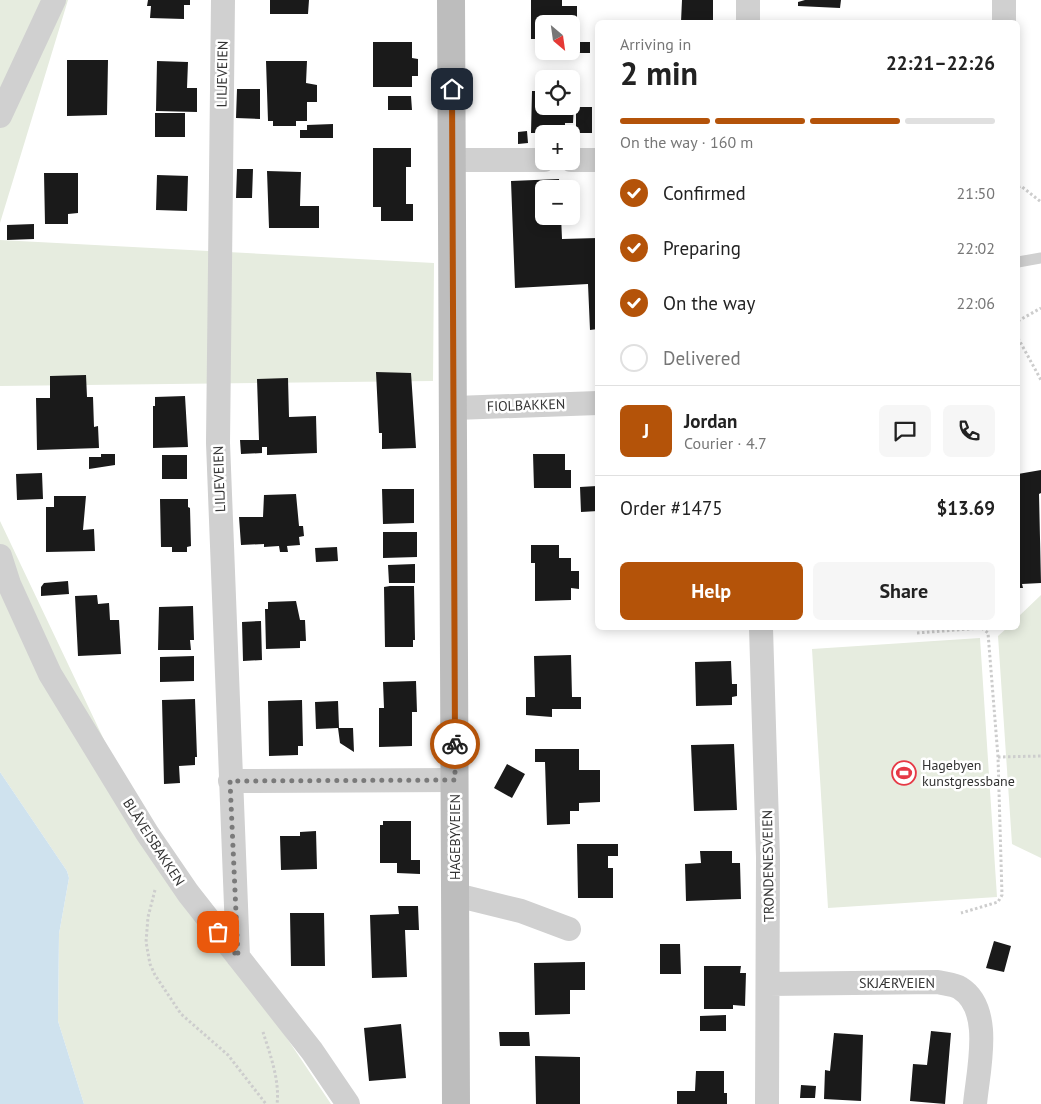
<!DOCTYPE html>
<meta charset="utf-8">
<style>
body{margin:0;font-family:"PT Sans",sans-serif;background:#f6f6f6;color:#222;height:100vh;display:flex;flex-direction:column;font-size:19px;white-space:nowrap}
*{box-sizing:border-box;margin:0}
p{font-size:16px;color:#767676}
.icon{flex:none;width:28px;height:28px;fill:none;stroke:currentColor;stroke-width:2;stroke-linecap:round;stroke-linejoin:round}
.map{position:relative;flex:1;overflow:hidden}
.drawer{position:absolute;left:595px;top:20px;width:425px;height:610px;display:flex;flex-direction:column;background:#fff;border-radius:8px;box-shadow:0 2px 12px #0003}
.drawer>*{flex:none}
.needle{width:32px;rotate:151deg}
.controls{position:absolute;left:535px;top:15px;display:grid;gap:10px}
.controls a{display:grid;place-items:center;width:45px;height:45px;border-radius:8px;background:#fff;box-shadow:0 2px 12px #0003;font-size:25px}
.pin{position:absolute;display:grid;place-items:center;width:42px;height:42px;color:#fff;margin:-21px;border-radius:10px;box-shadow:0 2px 8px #0006}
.courier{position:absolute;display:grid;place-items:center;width:50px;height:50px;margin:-25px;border:4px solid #b45309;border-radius:50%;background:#fff;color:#222;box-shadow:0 1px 6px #0007}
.head em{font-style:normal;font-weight:600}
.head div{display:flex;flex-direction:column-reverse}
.head{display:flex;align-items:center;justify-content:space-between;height:85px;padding:0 25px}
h1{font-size:32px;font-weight:600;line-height:38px}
.bar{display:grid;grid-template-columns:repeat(4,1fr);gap:8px 5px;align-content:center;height:60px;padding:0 25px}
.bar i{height:6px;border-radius:4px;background:#e0e0e0}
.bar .active{background:#b45309}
.bar p{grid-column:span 4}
.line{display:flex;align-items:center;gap:12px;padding:0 25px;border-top:1px solid #e0e0e0}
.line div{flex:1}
.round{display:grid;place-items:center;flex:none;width:52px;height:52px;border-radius:8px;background:#f6f6f6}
ol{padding:0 25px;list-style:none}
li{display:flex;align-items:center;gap:15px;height:55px}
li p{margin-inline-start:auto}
li .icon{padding:5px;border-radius:50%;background:#b45309;color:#fff;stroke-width:4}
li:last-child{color:#767676}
li i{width:28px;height:28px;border:2px solid #e0e0e0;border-radius:50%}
.action{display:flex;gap:10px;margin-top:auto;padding:10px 25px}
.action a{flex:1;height:58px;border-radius:8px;background:#b45309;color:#fff;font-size:20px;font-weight:600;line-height:58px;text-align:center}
.action a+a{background:#f6f6f6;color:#222}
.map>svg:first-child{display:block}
.green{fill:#e6ecdf}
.water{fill:#cfe2ee}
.building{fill:#1a1a1a}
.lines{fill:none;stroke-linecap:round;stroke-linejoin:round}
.path{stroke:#cdcdcd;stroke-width:3;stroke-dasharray:2.5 2.5;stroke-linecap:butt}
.lane{stroke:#d0d0d0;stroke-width:11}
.street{stroke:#d0d0d0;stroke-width:24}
.secondary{stroke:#bdbdbd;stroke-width:28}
.done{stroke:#7a7a7a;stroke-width:5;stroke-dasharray:0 9}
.route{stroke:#b45309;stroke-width:6}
.labels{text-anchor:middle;stroke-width:5;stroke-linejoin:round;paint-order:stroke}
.street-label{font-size:14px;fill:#333;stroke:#fff}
.poi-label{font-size:14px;fill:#333;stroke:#fff;text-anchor:start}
</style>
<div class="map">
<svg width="1041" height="1104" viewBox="0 0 1041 1104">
<rect width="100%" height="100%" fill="#fff"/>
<path class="green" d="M0 0H68L0 223Z
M0 240 434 263 433 381 0 386Z
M0 521 145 826 331 1104H84L58 1021 59 934 69 878 67 871 0 772Z
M1041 595V858L1012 844 998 636 1007 628H1018V617Z
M980 638 997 897 828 908 812 649Z"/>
<path class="water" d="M0 772 67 871 69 878 59 934 58 1021 84 1104H0Z"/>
<path class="building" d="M148 0H190V5H184V19L150 18 151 6H147Z
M270 0H309L308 14H270Z
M531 0H562V6H577V39H571V24H544V39H531Z
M682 0H713V22H681Z
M805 0H841L840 8 798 6V2Z
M373 42H412V58L418 59V76H412V87H373Z
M576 42H590V53H577Z
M67 60H108L107 115 67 116Z
M157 61 188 62 187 88H197V112L156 111Z
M266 61H307L306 83 317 85V102H307V121H296V126H273V121H268Z
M237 89H260V119L236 118Z
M532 91H544V106H571V103H574L573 123H565V133H531Z
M388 96H411L412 110H388Z
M576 107H592V133H576Z
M155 113H185V137H155Z
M333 124V138H300V130H307V125Z
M527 131 528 143 518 144V132Z
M373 148H411V167H406V204H413V221H381V207H373Z
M237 169H253L252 198H236Z
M267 171 301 172 300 206H319V228H269Z
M44 173H78V213L68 214V224H45Z
M157 175 188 176 187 211 156 210Z
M559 179 560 189H544V216H561L562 239 598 238V329L590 330 588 284 515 288 511 181Z
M34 224V239L7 240V225Z
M376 372 411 373 416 448 382 449V433H379Z
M86 375 87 397H93L94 427 98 426 99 448 37 450 36 398H50V376Z
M288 378 289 417 316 416 317 453 267 455V447H262V453L241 454 240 440H259L257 379Z
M185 396 188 447 153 448V406H155V397Z
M101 454H115V465L89 469V457H101Z
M533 454H565V470H571V488H534Z
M162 455H187V479H162Z
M1041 470V493L1039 494 1041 583 1022 584 1023 588H1018V474Z
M42 473 43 499 17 500 16 474Z
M597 486 598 511 581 512 580 487Z
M382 489H414V523L383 524Z
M296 494 299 526H303L304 536 299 537 300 545 287 546 288 552H280L279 546 264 547V544L241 545 239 517H263L264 495Z
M54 496H86L83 530 94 529 95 551 46 552V507H54Z
M160 499H188V507L190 508 191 546 187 547V552H172V547H161Z
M383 532H417V557L383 558Z
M531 545H559V558H571V571H579V589L571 588V600L535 601V563H531Z
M337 547 338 561 316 562 315 548Z
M415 564V583H389L388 565Z
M68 581 69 594 41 596V587L44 583Z
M390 586H414L415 640H413V647H385L384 587Z
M97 595 98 604 109 603 110 620H119L121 654 78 656 75 596Z
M296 601 300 620H305L306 641H300V648L266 649 265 609H268V602Z
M193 606 194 640H190L191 650H158L159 607Z
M261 621 262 660 243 661 242 622Z
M571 655 572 697H581V709H552V717L526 715V697H535L534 656Z
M194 656V681L160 682V657Z
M731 661 732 684H737V696L732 697V705L696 706 695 662Z
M416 681 417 712H412V746L379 747V708H384L383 682Z
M195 699 197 757H195V765L179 766 180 783 164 784 162 700Z
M302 700 303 746H298V755L269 756 268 701Z
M338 701 339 728H353L354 752 340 743 338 728 316 729 315 702Z
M734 744 737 810 694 811 691 745Z
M535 749H579V770H600V802L579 803V811H570V824L547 825 545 762H535Z
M507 764 525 774 512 798 494 788Z
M383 821H411V860H420V874L397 873V863H380V825H383Z
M316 831 317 869 281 870 280 836H300V832Z
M577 844H618V856H608V868H613V898H578Z
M700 851H732V863H740L741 899 686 901 685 864 701 863Z
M398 906H418L419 930H405L407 977 372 978 370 915 399 914Z
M290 913H324L325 966H291Z
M994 941 1011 946 1004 972 986 968Z
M660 944H680L681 974H660Z
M585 962V990H570V1014L535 1015 534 963Z
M704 966H741L740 973H746L745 1006 733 1005V1009H704Z
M726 1015V1031H700V1016Z
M401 1024 406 1078 369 1081 364 1028Z
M931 1031 951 1033 945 1104 910 1101 913 1064 927 1065Z
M499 1032H529L530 1046H500Z
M834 1033 863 1035 861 1101 824 1099 825 1070 830 1071Z
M535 1056 580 1057V1104H536Z
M696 1071H724V1093H727V1104H677V1091H695Z
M801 1085 816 1086 815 1098H800Z"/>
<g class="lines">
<path class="path" d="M1018 187 1021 186 1041 202
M1018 321 1041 308
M1018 338 1041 380
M917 633 982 628 988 633 998 757 1002 895 998 902 961 913
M998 757 1041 756
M155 890 148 917 146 942 150 964 155 975 181 1014 228 1055 266 1104
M263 1032C270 1054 280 1081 277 1104"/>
<path class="lane" d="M1018 262 1041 258"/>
<path class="street" d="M223 0 218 443 238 957
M1004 0V22
M748 22V0
M0 116 54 0
M453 160H544
M571 160H598
M455 408 598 403
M0 556 9 584 50 674 147 833 188 893 312 1051 348 1104
M761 628 768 857 767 1104
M230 781 455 780
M456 895 521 911 569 929
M769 984 938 982C945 984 954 984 960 988 994 1009 978 1070 975 1104"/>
<path class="secondary" d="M451 0 456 1104"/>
</g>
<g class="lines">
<path class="done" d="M218 932 238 957 230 781 455 780V744"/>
<path class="route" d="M452 89 455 744"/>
</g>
<defs>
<g id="stadium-ring" transform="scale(1.25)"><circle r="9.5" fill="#fff" stroke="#e63946" stroke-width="1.5"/><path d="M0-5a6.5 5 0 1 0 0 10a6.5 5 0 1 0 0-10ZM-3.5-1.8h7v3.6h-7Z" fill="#e63946"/></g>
</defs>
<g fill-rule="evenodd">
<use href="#stadium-ring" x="904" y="773"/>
</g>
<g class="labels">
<g class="street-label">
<text transform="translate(222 74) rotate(-89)" y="5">LILJEVEIEN</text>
<text transform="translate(526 405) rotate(-2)" y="5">FIOLBAKKEN</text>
<text transform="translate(219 479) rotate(-92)" y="5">LILJEVEIEN</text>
<text transform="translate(455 837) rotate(-90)" y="5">HAGEBYVEIEN</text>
<text transform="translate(154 842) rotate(57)" y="5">BLÅVEISBAKKEN</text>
<text transform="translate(768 866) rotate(-91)" y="5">TRONDENESVEIEN</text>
<text x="897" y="988">SKJÆRVEIEN</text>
</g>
<g class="poi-label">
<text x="922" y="770">Hagebyen<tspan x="922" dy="16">kunstgressbane</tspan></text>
</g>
</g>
</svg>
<div class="controls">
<a><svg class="needle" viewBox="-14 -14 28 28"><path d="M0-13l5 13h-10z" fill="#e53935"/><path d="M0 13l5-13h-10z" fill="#767676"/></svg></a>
<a><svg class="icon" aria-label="locate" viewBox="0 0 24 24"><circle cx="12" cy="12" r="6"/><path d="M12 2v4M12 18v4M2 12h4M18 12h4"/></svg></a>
<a>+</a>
<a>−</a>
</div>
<div class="pin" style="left:218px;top:932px;background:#ea580c"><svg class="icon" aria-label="bag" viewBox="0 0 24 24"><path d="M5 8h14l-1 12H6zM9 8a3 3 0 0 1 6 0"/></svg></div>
<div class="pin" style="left:452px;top:89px;background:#1f2937"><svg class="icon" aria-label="home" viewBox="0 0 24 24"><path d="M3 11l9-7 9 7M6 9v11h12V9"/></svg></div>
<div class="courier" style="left:455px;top:744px"><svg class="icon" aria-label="bike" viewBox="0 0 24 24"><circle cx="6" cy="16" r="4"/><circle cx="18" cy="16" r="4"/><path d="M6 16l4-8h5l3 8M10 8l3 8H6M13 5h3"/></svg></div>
<section class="drawer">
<div class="head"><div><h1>2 min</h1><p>Arriving in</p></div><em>22:21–22:26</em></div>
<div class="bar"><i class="active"></i><i class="active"></i><i class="active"></i><i></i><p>On the way · 160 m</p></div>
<ol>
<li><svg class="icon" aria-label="check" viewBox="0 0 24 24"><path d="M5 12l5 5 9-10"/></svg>Confirmed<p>21:50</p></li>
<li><svg class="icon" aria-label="check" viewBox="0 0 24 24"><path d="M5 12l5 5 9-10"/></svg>Preparing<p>22:02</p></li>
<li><svg class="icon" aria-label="check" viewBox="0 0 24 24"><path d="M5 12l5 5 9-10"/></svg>On the way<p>22:06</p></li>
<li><i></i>Delivered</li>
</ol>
<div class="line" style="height:90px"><b class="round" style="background:#b45309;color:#fff">J</b><div><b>Jordan</b><p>Courier · 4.7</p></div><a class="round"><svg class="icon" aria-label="chat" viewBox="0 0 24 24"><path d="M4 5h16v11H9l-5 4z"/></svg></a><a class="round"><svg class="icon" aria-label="phone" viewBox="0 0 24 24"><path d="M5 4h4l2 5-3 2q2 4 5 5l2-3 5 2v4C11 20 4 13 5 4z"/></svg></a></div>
<div class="line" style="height:65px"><div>Order #1475</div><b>$13.69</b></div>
<div class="action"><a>Help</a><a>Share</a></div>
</section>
</div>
